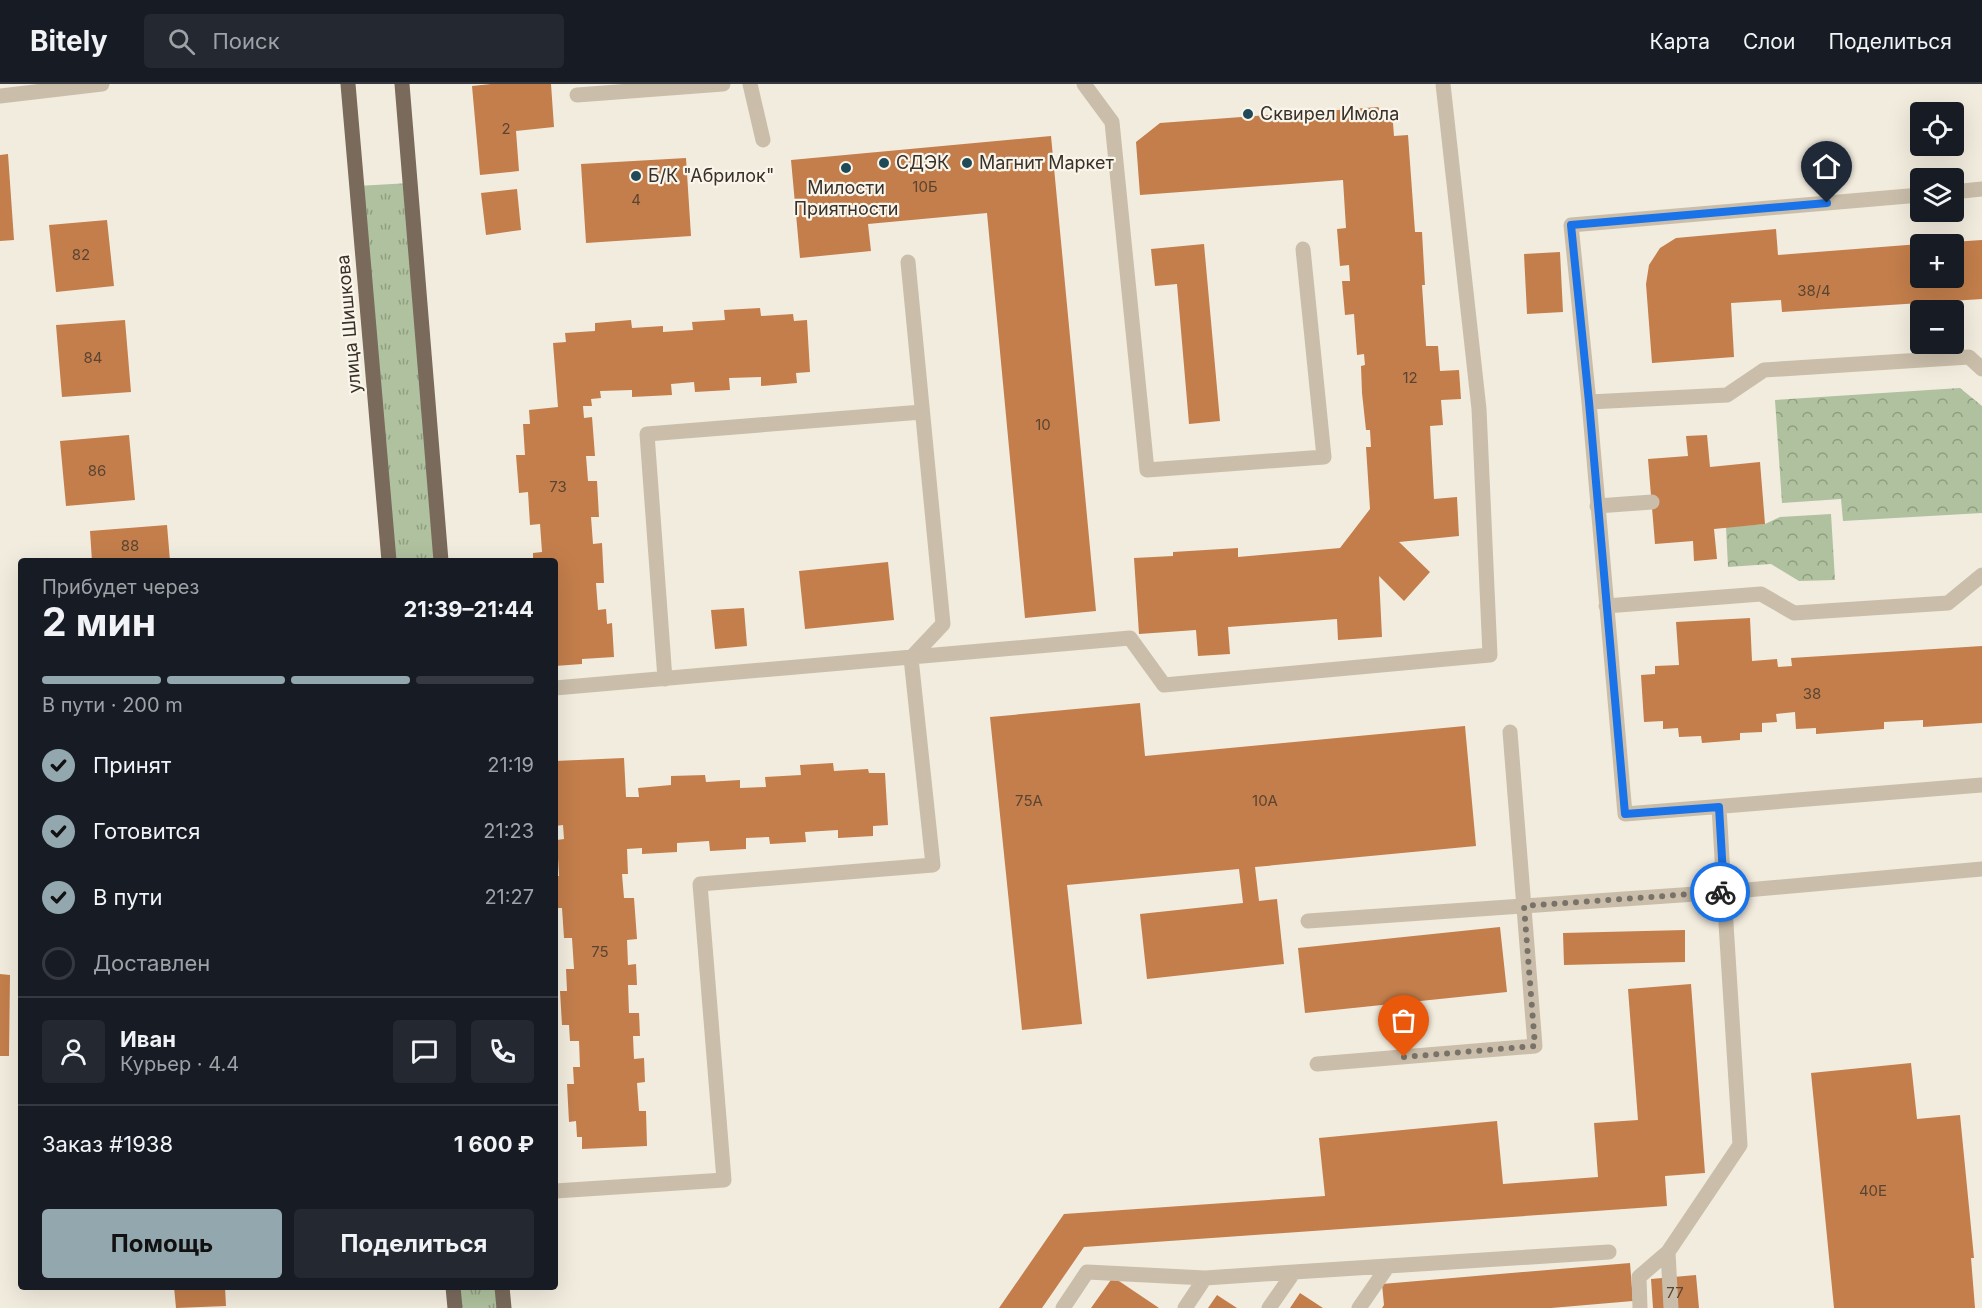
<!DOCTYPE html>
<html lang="ru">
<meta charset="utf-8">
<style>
body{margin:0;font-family:Inter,sans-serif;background:#242831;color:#f1f3f6;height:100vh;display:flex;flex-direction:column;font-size:22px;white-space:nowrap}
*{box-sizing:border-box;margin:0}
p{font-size:20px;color:#9ea1a6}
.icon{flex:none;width:33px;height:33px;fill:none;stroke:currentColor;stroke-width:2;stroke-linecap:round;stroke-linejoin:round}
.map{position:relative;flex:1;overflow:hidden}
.sheet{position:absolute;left:18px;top:474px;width:540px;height:732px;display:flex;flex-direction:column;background:#171b24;border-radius:6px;box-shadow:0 6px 24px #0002}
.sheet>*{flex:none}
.tools{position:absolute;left:1910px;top:18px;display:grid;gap:12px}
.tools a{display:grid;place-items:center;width:54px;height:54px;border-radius:6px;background:#171b24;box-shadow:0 6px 24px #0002;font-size:30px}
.pin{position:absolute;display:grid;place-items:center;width:51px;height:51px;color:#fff;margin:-62px -26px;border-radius:50% 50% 50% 0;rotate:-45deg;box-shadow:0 0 6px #0007}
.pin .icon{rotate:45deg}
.courier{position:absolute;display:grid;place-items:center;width:60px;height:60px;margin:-30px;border:4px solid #1a73e8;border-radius:50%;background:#fff;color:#222;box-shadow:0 2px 8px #0007}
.headline em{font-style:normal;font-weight:700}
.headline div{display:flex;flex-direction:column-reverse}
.headline{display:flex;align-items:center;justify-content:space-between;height:102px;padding:0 24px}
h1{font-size:39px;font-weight:700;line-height:45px}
.bar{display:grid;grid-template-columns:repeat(4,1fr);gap:9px 6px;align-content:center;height:72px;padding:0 24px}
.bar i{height:8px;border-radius:4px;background:#363941}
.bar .current{background:#93a7af}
.bar p{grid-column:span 4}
.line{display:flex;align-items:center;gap:15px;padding:0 24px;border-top:2px solid #363941}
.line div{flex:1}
.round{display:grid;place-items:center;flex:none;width:63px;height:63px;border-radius:6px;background:#242831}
ol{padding:0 24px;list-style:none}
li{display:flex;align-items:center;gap:18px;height:66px}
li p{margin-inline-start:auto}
li .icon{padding:6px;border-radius:50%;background:#93a7af;color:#111;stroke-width:4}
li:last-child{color:#9ea1a6}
li i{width:33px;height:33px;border:3px solid #363941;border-radius:50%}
.cta{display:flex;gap:12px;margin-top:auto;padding:12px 24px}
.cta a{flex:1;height:69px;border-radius:6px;background:#93a7af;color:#111;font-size:24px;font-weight:700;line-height:69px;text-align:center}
.cta a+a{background:#242831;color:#f1f3f6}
header{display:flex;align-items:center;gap:36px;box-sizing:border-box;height:84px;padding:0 30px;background:#171b24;border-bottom:2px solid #363941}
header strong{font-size:28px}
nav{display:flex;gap:33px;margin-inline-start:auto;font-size:21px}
.search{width:420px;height:54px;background:#242831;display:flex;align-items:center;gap:15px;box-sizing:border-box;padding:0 21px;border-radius:6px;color:#9ea1a6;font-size:22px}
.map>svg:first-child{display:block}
.grass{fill:url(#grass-tufts)}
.forest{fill:url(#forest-crowns)}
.building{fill:#c37e4b}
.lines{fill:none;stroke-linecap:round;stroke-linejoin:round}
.minor{stroke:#cabeaa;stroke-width:15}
.major{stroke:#796a5b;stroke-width:15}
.done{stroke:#797268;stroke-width:6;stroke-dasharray:0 10.8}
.route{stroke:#1a73e8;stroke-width:8}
.poi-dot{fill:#204a58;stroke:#f9f5ea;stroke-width:2}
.labels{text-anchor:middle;stroke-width:4.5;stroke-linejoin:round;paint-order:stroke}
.number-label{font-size:15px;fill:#5b4432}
.poi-label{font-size:18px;fill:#383029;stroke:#f9f5ea;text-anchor:start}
.street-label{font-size:18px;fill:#383029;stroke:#f9f5ea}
</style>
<header>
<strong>Bitely</strong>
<div class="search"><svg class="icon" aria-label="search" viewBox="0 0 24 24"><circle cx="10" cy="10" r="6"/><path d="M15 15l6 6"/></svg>Поиск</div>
<nav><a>Карта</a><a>Слои</a><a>Поделиться</a></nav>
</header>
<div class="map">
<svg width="1982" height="1224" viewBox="0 0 1982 1224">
<defs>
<pattern id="grass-tufts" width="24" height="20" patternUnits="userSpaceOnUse" patternTransform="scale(1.5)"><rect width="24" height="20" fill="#afc19e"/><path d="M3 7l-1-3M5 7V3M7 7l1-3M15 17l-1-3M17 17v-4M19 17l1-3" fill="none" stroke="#8f9d81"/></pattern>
<pattern id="forest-crowns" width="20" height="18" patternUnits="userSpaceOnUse" patternTransform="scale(1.5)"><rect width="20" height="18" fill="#afc19e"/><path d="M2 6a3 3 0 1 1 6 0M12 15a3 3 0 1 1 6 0" fill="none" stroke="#8f9d81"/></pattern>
</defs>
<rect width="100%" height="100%" fill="#f2ecde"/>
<path class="grass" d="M410 99 441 477H389L357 102Z
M453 1203H502L504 1224H455Z"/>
<path class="forest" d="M1960 304 1982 322V429L1843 437 1841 415 1782 419 1775 316Z
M1831 430 1835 496 1799 497 1771 480 1728 483 1726 443 1765 440 1780 433Z"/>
<path class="building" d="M491 0H551L554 43 516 47 519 87 480 91 472 2Z
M1378 23 1393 39 1394 52 1408 51 1415 148H1422L1425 201H1422L1426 262H1438L1440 287 1459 286 1461 315 1441 316 1443 341 1430 342 1434 415 1457 413 1459 452 1399 458 1430 488 1404 517 1379 492 1382 553 1338 556 1337 535 1228 543 1230 570 1198 572 1196 546 1139 550 1134 474 1173 472V468L1238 464V473L1340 464 1370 425 1366 363H1371L1370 346H1366L1362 309 1361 282 1365 281 1364 270 1357 271 1354 230 1345 231 1342 197H1350L1349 181 1340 182 1337 145 1346 144 1343 96 1140 111 1136 58 1160 39Z
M1051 52 1096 527 1025 534 987 129 868 140 871 167 800 174 791 76Z
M8 70 14 156 0 157V71Z
M686 74 691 152 586 159 581 80Z
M517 105 521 146 486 151 481 109Z
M107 136 114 202 56 208 49 141Z
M1776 145 1778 171 1920 160V194H1953V160H1938V159L1982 156V215L1782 228 1781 216 1731 219 1734 273 1652 279 1646 200 1649 181 1660 164 1676 154Z
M1204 160 1220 337 1189 340 1177 200 1155 202 1151 165Z
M1560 168 1563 228 1527 230 1524 170Z
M760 224 761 232 793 230 794 237 807 236 810 288 796 289 797 299 761 302V293L729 294 730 306 695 308 694 298 671 300 672 311 632 313V306L600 307 601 314 591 315 592 322H583L584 334 592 333 595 372H586L588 397H597L599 433H591L593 460 602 459 604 499H596L598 526 606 525 607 540 612 539 614 573 582 575V580L555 582V477H533V469L542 468 540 440 530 441 528 408 519 409 516 371H525L523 340H530L529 326 558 323 553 259 566 258 565 249 595 247V239L631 236 632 244 663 242V248L693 246 692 238 725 236 724 226Z
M125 236 131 308 62 313 56 241Z
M129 351 135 416 66 422 60 357Z
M1707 351 1710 383 1760 378 1765 440 1714 445 1717 475 1694 477 1693 457 1655 460 1648 375 1688 372 1686 352Z
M167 441 170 477H92L90 447Z
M888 478 894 536 805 545 799 487Z
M744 524 747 562 715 565 711 526Z
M1750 534 1752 577 1777 575 1778 583 1792 582 1791 574 1982 562V639L1923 643V636L1884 638V645L1816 650V644L1796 645 1795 628 1776 630 1777 638 1762 639V648L1740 649V656L1702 659 1701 652 1679 653 1678 644 1663 645V637L1644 638 1641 591 1655 590V582L1679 581 1676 538Z
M1140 619 1145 672 1465 642 1476 762 1255 783 1259 817 1277 815 1284 880 1147 895 1140 830 1243 819 1239 785 1067 801 1082 940 1022 946 990 633Z
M624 674 626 713H639L638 704 671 701V692L705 691 706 698 740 696V704L766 703 765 693 801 691 800 681 833 679 834 687 868 685 869 689H885L888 741 873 742V752L838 754V746L805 748 806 758 770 760 769 753 746 754V765L710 767 709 757 677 759V768L642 770V764L627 765 628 790H622L624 814H634L637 855 627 856 628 881 636 880 637 901H628L629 929H639L640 952H633L634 975 644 974 645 998 637 999 639 1027H646L647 1062 582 1065V1053H577L576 1037 569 1038 567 1000H574L573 983H580L579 957H570L569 941H562L560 907H567L566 885H574L572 854H564L562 824H555V792H559L557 756 564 755 563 741 555 742V677Z
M1500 843 1507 908 1305 929 1298 864Z
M1685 846V878L1564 881 1563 849Z
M0 890 10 891 9 972H0Z
M1691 900 1705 1089 1665 1092 1667 1122 1084 1163 1042 1224H999L1064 1130 1325 1112 1319 1054 1497 1037 1503 1100 1598 1093 1594 1039 1638 1036 1628 905Z
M1911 979 1917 1035 1960 1031 1974 1174H1971L1975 1224H1834L1811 989Z
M1630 1179 1633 1217 1551 1224H1382L1384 1221 1382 1200Z
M1696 1191 1699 1224H1653L1651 1195Z
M1113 1193 1159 1224H1091Z
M174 1203H225L226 1222 176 1224Z
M1300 1209 1323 1224H1290Z
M1217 1211 1237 1224H1208Z"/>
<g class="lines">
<path class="minor" d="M750 0 763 56
M1084 0 1112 38 1147 386 1324 373 1303 165
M577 11 723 0
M0 12 102 0
M1953 108 1982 105
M1920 111 1571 141 1589 318 1625 730 1982 701
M1589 318 1727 311 1764 286 1969 273 1982 285
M1597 422 1652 418
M1606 522 1761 510 1794 529 1948 519 1982 491
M665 595 647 350 922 328
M555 604 1130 554 1164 601 1490 571 1479 325 1443 0
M1308 837 1724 808 1719 723
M1317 980 1535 962 1510 648
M555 1107 724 1096 700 800 933 781 911 574 943 540 908 178
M1668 1168 1671 1224
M1063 1224 1087 1188 1205 1194
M1185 1224 1205 1194 1294 1188
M1269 1224 1294 1188 1388 1182
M1359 1224 1388 1182 1609 1168
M1640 1224 1639 1193 1668 1168 1740 1061 1724 808 1982 785"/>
<path class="major" d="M348 0 389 477
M402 0 441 477
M453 1203 455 1224
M502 1203 504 1224"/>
</g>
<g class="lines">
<path class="done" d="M1404 973 1535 962 1524 822 1720 808"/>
<path class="route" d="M1720 808H1724L1719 723 1625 730 1589 318 1571 141 1827 119"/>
</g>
<g class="poi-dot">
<circle cx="1248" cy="30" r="6"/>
<circle cx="884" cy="79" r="6"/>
<circle cx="967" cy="79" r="6"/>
<circle cx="846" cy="84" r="6"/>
<circle cx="636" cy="92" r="6"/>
</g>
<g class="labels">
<g class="number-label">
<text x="506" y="50">2</text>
<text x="925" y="108">10Б</text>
<text x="636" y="121">4</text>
<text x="81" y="176">82</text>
<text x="1814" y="212">38/4</text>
<text x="93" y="279">84</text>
<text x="1410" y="299">12</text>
<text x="1043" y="346">10</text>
<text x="97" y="392">86</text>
<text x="558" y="408">73</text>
<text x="130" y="467">88</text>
<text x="1812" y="615">38</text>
<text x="1029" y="722">75А</text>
<text x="1265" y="722">10А</text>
<text x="600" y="873">75</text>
<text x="1873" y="1112">40Е</text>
<text x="1675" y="1214">77</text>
</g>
<g class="poi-label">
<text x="1260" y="36">Сквирел Имола</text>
<text x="896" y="85">СДЭК</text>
<text x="979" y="85">Магнит Маркет</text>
<text x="648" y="98">Б/К "Абрилок"</text>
<text x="846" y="110" text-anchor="middle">Милости<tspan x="846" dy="21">Приятности</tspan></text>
</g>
<g class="street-label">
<text transform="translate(349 240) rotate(-95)" y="6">улица Шишкова</text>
</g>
</g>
</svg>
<div class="tools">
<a><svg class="icon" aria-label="locate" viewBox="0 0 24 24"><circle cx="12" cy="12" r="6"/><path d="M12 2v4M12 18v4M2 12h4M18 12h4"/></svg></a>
<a><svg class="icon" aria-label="layers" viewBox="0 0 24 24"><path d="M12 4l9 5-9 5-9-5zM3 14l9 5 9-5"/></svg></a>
<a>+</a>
<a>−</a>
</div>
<div class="pin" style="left:1404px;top:973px;background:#ea580c"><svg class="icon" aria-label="bag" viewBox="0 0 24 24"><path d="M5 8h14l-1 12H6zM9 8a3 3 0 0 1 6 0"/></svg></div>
<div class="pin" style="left:1827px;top:119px;background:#1f2937"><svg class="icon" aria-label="home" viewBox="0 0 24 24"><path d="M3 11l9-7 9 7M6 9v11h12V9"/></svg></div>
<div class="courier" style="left:1720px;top:808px"><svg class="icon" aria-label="bike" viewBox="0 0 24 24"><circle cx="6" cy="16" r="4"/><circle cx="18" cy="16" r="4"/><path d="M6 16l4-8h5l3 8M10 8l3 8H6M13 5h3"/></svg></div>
<section class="sheet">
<div class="headline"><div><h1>2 мин</h1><p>Прибудет через</p></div><em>21:39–21:44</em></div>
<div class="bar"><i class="current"></i><i class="current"></i><i class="current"></i><i></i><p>В пути · 200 m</p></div>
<ol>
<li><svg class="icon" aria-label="check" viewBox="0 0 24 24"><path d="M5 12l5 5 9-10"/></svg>Принят<p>21:19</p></li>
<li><svg class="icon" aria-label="check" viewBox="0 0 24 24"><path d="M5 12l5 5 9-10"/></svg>Готовится<p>21:23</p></li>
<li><svg class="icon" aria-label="check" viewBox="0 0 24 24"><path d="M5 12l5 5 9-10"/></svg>В пути<p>21:27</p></li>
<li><i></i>Доставлен</li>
</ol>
<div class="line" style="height:108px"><a class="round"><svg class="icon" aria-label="person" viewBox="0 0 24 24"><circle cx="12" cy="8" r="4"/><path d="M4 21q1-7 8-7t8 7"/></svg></a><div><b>Иван</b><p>Курьер · 4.4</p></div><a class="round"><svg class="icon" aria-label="chat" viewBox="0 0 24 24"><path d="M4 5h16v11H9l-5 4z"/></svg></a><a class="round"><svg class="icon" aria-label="phone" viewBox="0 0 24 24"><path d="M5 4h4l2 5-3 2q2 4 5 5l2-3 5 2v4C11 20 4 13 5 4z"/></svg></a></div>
<div class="line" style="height:78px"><div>Заказ #1938</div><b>1 600 ₽</b></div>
<div class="cta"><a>Помощь</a><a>Поделиться</a></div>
</section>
</div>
